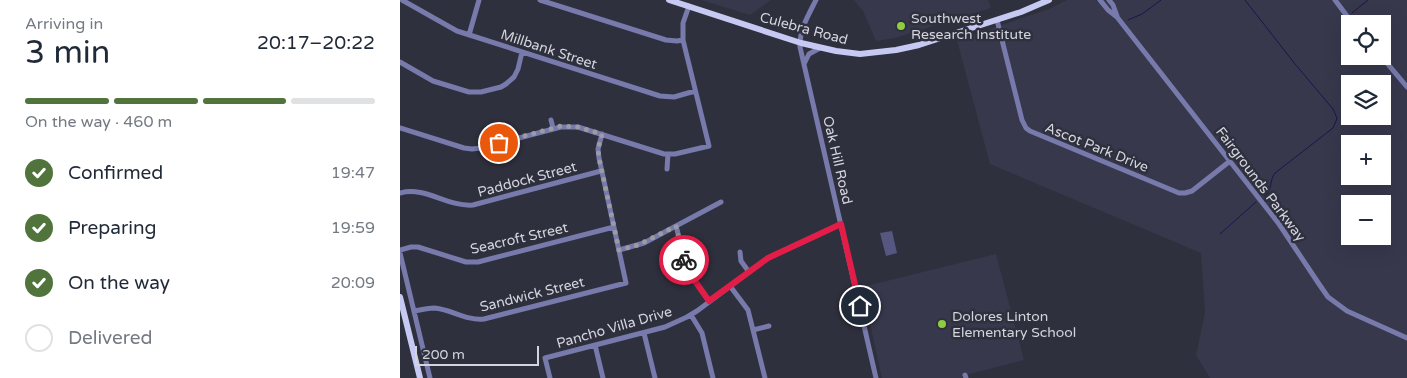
<!DOCTYPE html>
<meta charset="utf-8">
<style>
body{margin:0;font-family:"Varela Round",sans-serif;background:#f6f6f7;color:#1f2937;height:100vh;display:flex;flex-direction:column;font-size:19px;white-space:nowrap}
*{box-sizing:border-box;margin:0}
p{font-size:16px;color:#747a83}
.icon{flex:none;width:28px;height:28px;fill:none;stroke:currentColor;stroke-width:2;stroke-linecap:round;stroke-linejoin:round}
.map{position:relative;flex:1;overflow:hidden}
.panel{display:flex;flex-direction:column;background:#fff;width:400px}
.panel>*{flex:none}
.controls{position:absolute;left:941px;top:15px;display:grid;gap:10px}
.controls a{display:grid;place-items:center;width:50px;height:50px;border-radius:0px;background:#fff;box-shadow:0 5px 20px #0002;font-size:25px}
.scale{position:absolute;left:15px;bottom:12px;width:124px;box-sizing:border-box;padding-left:5px;border:2px solid #d3d4dd;border-top:0;font-size:14px;line-height:18px;white-space:nowrap;color:#d3d4dd;-webkit-text-stroke:4px #2f303d;paint-order:stroke}
.pin{position:absolute;display:grid;place-items:center;width:42px;height:42px;color:#fff;margin:-21px;border:2px solid #fff;border-radius:50%;box-shadow:0 1px 5px #0007}
.courier{position:absolute;display:grid;place-items:center;width:50px;height:50px;margin:-25px;border:4px solid #e11d48;border-radius:50%;background:#fff;color:#222;box-shadow:0 1px 6px #0007}
.head em{font-style:normal;font-weight:600}
.head div{display:flex;flex-direction:column-reverse}
.head{display:flex;align-items:center;justify-content:space-between;height:85px;padding:0 25px}
h1{font-size:32px;font-weight:600;line-height:38px}
.bar{display:grid;grid-template-columns:repeat(4,1fr);gap:8px 5px;align-content:center;height:60px;padding:0 25px}
.bar i{height:6px;border-radius:4px;background:#e0e1e3}
.bar .active{background:#51733c}
.bar p{grid-column:span 4}
ol{padding:0 25px;list-style:none}
li{display:flex;align-items:center;gap:15px;height:55px}
li p{margin-inline-start:auto}
li .icon{padding:5px;border-radius:50%;background:#51733c;color:#fff;stroke-width:4}
li:last-child{color:#747a83}
li i{width:28px;height:28px;border:2px solid #e0e1e3;border-radius:50%}
main{display:flex;flex:1;min-height:0}
.map>svg:first-child{display:block}
.built{fill:#37384c;fill-rule:evenodd}
.green{fill:#555781}
.lines{fill:none;stroke-linecap:round;stroke-linejoin:round}
.stream{stroke:#1b1451;stroke-width:1}
.minor{stroke:#777aab;stroke-width:5}
.major{stroke:#c6caf2;stroke-width:6}
.done{stroke:#9a9ba5;stroke-width:5;stroke-dasharray:0 9}
.route{stroke:#e11d48;stroke-width:6}
.poi-dot{fill:#8ecd42;stroke:#2f303d;stroke-width:2}
.labels{text-anchor:middle;stroke-width:5;stroke-linejoin:round;paint-order:stroke}
.poi-label{font-size:14px;fill:#d3d4dd;stroke:#2f303d;text-anchor:start}
.street-label{font-size:14px;fill:#d3d4dd;stroke:#2f303d}
</style>
<main>
<section class="panel">
<div class="head"><div><h1>3 min</h1><p>Arriving in</p></div><em>20:17–20:22</em></div>
<div class="bar"><i class="active"></i><i class="active"></i><i class="active"></i><i></i><p>On the way · 460 m</p></div>
<ol>
<li><svg class="icon" aria-label="check" viewBox="0 0 24 24"><path d="M5 12l5 5 9-10"/></svg>Confirmed<p>19:47</p></li>
<li><svg class="icon" aria-label="check" viewBox="0 0 24 24"><path d="M5 12l5 5 9-10"/></svg>Preparing<p>19:59</p></li>
<li><svg class="icon" aria-label="check" viewBox="0 0 24 24"><path d="M5 12l5 5 9-10"/></svg>On the way<p>20:09</p></li>
<li><i></i>Delivered</li>
</ol>
</section>
<div class="map">
<svg width="1007" height="378" viewBox="0 0 1007 378">
<rect width="100%" height="100%" fill="#2f303d"/>
<path class="built" d="M301 0H371L350 15Z
M454 0H588L591 8 495 38 476 41 463 11Z
M667 0H1007V378H810L796 355 805 313 801 253 590 164 557 40 649 9ZM950 24H982V56H950ZM950 84H982V116H950ZM950 144H982V176H950ZM950 204H982V236H950Z
M596 254 624 360 562 376V378H482L462 287Z"/>
<path class="green" d="M492 231 497 253 486 256 480 233Z"/>
<g class="lines">
<path class="stream" d="M845 0 895 64 933 109 937 118 936 121 933 128 875 173C869 181 873 189 865 196
M952 13 968 0
M728 20 742 14 761 0
M820 234 856 202"/>
<path class="minor" d="M2 0 57 31 260 96 274 97 295 91
M140 0 266 40 277 41 283 40
M416 0C409 14 399 30 400 47L476 378
M700 0 708 10 717 17 879 224 919 284 928 297 947 311 1007 338
M709 0 713 5 717 16
M935 0 953 24
M597 20 622 120 626 128 630 131 779 193H785L792 191 830 161
M69 35 79 0
M981 56 1007 87
M0 62 33 81 69 92H81L101 87 106 84 114 77 118 69 122 52
M404 64 409 54 420 48
M151 120 153 128
M0 128 64 148 72 149 81 148 161 127H178L264 154H275L309 146 283 40V23L289 6
M267 169 268 154
M0 193C26 186 47 207 73 205L201 171
M276 226 288 271 309 301
M0 250 11 247H18L66 262H78L214 227
M219 250 244 243 321 202
M340 252 341 261 349 272
M0 253 30 378
M330 286 348 310 365 378
M14 311C21 310 27 308 34 308 51 309 66 321 84 319L226 283 199 158 198 149 202 134
M291 315 302 333 313 378
M353 330 369 326
M244 333 255 378
M195 345 203 378
M565 375 566 378
M150 378 145 358 265 327 287 317 297 311 368 258 441 224"/>
<path class="major" d="M269 0 401 43 436 51 460 54 496 50 519 45 621 12 649 0
M0 297 20 378"/>
</g>
<g class="lines">
<path class="done" d="M99 143 161 126 178 127 202 134 198 149 199 158 219 250 238 245 276 226 284 260"/>
<path class="route" d="M284 260 290 274 309 301 368 258 441 224 460 306"/>
</g>
<g class="poi-dot">
<circle cx="501" cy="26" r="5"/>
<circle cx="542" cy="324" r="5"/>
</g>
<g class="labels">
<g class="poi-label">
<text x="511" y="23">Southwest<tspan x="511" dy="16">Research Institute</tspan></text>
<text x="552" y="321">Dolores Linton<tspan x="552" dy="16">Elementary School</tspan></text>
</g>
<g class="street-label">
<text transform="translate(404 28) rotate(15)" y="5">Culebra Road</text>
<text transform="translate(149 49) rotate(18)" y="5">Millbank Street</text>
<text transform="translate(697 147) rotate(22)" y="5">Ascot Park Drive</text>
<text transform="translate(438 160) rotate(77)" y="5">Oak Hill Road</text>
<text transform="translate(127 179) rotate(-15)" y="5">Paddock Street</text>
<text transform="translate(861 184) rotate(53)" y="5">Fairgrounds Parkway</text>
<text transform="translate(119 238) rotate(-13)" y="5">Seacroft Street</text>
<text transform="translate(132 294) rotate(-14)" y="5">Sandwick Street</text>
<text transform="translate(214 327) rotate(-16)" y="5">Pancho Villa Drive</text>
</g>
</g>
</svg>
<div class="controls">
<a><svg class="icon" aria-label="locate" viewBox="0 0 24 24"><circle cx="12" cy="12" r="6"/><path d="M12 2v4M12 18v4M2 12h4M18 12h4"/></svg></a>
<a><svg class="icon" aria-label="layers" viewBox="0 0 24 24"><path d="M12 4l9 5-9 5-9-5zM3 14l9 5 9-5"/></svg></a>
<a>+</a>
<a>−</a>
</div>
<div class="scale">200 m</div>
<div class="pin" style="left:99px;top:143px;background:#ea580c"><svg class="icon" aria-label="bag" viewBox="0 0 24 24"><path d="M5 8h14l-1 12H6zM9 8a3 3 0 0 1 6 0"/></svg></div>
<div class="pin" style="left:460px;top:306px;background:#1f2937"><svg class="icon" aria-label="home" viewBox="0 0 24 24"><path d="M3 11l9-7 9 7M6 9v11h12V9"/></svg></div>
<div class="courier" style="left:284px;top:260px"><svg class="icon" aria-label="bike" viewBox="0 0 24 24"><circle cx="6" cy="16" r="4"/><circle cx="18" cy="16" r="4"/><path d="M6 16l4-8h5l3 8M10 8l3 8H6M13 5h3"/></svg></div>
</div>
</main>
